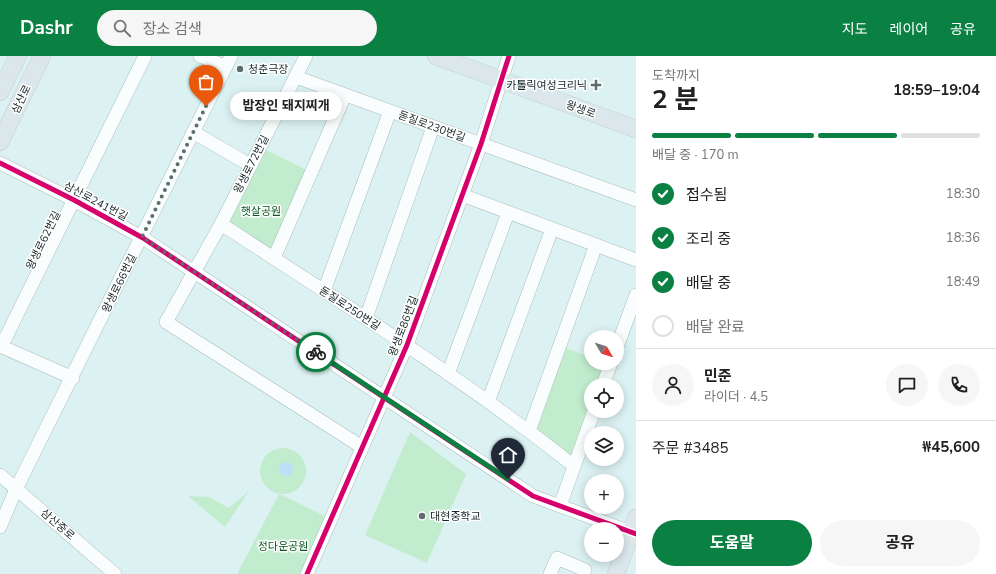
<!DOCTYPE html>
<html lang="ko">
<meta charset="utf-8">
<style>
body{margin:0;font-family:"Nunito Sans","Noto Sans KR",sans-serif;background:#f6f6f6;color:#202124;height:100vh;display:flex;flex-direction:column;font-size:15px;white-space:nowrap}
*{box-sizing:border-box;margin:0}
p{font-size:13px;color:#757577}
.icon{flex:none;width:22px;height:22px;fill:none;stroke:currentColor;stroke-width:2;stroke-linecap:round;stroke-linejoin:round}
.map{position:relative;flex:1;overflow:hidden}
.sheet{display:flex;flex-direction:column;background:#fff;width:360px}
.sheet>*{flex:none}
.needle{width:26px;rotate:129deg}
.buttons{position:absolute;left:584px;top:274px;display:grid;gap:8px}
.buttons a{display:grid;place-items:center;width:40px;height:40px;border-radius:50%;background:#fff;box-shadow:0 2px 10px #0003;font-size:20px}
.pin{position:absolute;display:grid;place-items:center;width:34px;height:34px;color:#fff;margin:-41px -17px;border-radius:50% 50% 50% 0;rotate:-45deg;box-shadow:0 0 4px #0007}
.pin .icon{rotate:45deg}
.courier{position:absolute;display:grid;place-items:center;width:40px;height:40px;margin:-20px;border:3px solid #0b8043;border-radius:50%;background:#fff;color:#222;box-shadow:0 1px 5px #0007}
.bubble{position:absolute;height:28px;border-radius:14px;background:#fff;box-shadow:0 2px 10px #0003;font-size:13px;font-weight:700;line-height:28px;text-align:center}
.overview em{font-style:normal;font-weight:700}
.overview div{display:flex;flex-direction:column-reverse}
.overview{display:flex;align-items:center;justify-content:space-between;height:68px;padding:0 16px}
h1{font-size:26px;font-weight:700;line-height:30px}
.bar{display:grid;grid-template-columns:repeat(4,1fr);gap:6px 4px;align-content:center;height:48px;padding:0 16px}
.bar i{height:5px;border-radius:3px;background:#e0e0e0}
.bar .selected{background:#0b8043}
.bar p{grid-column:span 4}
.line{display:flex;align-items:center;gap:10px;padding:0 16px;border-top:1px solid #e0e0e0}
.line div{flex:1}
.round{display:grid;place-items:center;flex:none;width:42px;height:42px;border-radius:21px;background:#f6f6f6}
ol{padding:0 16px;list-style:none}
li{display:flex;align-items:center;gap:12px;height:44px}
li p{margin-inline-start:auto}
li .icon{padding:4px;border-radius:50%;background:#0b8043;color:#fff;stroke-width:4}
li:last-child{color:#757577}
li i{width:22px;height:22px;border:2px solid #e0e0e0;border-radius:50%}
.primary-button{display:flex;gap:8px;margin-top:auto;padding:8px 16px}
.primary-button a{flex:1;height:46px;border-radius:24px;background:#0b8043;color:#fff;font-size:16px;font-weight:700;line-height:46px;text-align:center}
.primary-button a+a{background:#f6f6f6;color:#202124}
header{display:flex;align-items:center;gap:24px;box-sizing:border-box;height:56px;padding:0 20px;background:#0b8043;color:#fff}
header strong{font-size:19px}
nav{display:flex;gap:22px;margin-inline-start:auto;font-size:14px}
.search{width:280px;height:36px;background:#f6f6f6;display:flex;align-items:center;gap:10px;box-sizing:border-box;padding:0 14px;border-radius:22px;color:#757577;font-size:15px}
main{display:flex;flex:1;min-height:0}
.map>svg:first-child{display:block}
.green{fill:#c1ecce}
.water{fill:#bce0f8}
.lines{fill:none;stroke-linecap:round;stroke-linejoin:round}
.minor-casing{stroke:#aabcbc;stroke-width:14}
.major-casing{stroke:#c4cfcf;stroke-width:18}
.minor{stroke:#fafdfd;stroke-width:13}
.major{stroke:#dbe7ea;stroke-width:17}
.cycleway-casing{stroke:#fff;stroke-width:8}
.cycleway{stroke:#d6006c;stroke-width:5}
.done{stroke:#5c6d6d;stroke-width:4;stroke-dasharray:0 7.2}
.route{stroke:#0b8043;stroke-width:5}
.poi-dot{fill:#5c6d6d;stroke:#fff;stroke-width:1.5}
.labels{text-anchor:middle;stroke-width:3;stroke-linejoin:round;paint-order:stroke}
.poi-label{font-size:11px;fill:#172626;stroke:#fff;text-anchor:start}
.street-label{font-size:11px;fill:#172626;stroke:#fff}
.park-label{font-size:11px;fill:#09551e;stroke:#fff}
</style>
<header>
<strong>Dashr</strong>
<div class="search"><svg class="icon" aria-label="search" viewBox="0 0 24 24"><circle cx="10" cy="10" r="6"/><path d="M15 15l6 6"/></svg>장소 검색</div>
<nav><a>지도</a><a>레이어</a><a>공유</a></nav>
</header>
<main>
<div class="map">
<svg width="636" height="518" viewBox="0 0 636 518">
<rect width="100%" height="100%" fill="#dcf2f2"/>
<path class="green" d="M260 91 311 116 274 202 221 168Z
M566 292 591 302V307H605L597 329H591V346L570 401 535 372Z
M410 376 466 418 427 507 365 479Z
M260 415a23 23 0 1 1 46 0a23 23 0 1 1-46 0Z
M249 435 225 471 188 440 209 441 229 452Z
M279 438 327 461 301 518H237Z"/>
<path class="water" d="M279 413a7 7 0 1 1 14 0a7 7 0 1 1-14 0Z"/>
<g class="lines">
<g class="minor-casing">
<path id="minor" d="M200 0 226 11
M306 0 221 168 166 266 362 391
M296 21 636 144
M193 76 250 109
M0 107 74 144 143 182 533 440 636 478
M462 139 636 204
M221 168C341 246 462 322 574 410
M274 202 345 39
M324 235 390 55
M366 262 433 71
M0 290 73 322
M1 291 145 0
M617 291 636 239
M448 318 508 157
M603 329 611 307
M488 346 552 173
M529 375 596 189
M0 419 115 518
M560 450 594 355
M0 471 16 433 231 0
M307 518 407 289 481 88 509 0
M550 518 557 502 585 514"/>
</g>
<g class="major-casing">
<path id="major" d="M436 0 636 73
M0 36 18 0
M0 86 42 0
M616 518 636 462"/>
</g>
<use href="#minor" class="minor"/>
<use href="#major" class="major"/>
<g class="cycleway-casing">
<path id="cycleway" d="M0 107 74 144 143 182 533 440 636 478
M307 518 407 289 481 88 509 0"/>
</g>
<use href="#cycleway" class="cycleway"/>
</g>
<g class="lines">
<path class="done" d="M206 50 142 181 316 296"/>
<path class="route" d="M316 296 508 423"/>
</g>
<g class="poi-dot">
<circle cx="240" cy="13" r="4"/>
<path d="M594 23h4v4h4v4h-4v4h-4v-4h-4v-4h4z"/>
<circle cx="422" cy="460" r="4"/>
</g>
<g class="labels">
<g class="poi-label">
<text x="248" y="17">청춘극장</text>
<text x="587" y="33" text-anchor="end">카톨릭여성크리닉</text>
<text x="430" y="464">대현중학교</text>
</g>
<g class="street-label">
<text transform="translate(21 43) rotate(-64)" y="4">삼산로</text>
<text transform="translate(581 53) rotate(20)" y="4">왕생로</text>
<text transform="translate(432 70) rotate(20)" y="4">돋질로230번길</text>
<text transform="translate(251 108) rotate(-63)" y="4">왕생로72번길</text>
<text transform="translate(96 145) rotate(28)" y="4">삼산로241번길</text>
<text transform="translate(43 184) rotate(-64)" y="4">왕생로62번길</text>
<text transform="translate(119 227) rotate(-64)" y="4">왕생로66번길</text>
<text transform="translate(350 252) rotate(33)" y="4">돋질로250번길</text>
<text transform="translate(403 270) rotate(-69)" y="4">왕생로86번길</text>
<text transform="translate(58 468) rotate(41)" y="4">삼산중로</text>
</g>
<g class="park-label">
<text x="261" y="159">햇살공원</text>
<text x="283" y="494">정다운공원</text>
</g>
</g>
</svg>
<div class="buttons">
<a><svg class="needle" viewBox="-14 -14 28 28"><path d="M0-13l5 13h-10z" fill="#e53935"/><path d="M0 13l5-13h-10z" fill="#757577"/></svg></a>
<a><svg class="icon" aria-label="locate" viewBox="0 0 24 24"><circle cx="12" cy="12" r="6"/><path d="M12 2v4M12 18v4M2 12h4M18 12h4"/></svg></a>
<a><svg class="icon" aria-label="layers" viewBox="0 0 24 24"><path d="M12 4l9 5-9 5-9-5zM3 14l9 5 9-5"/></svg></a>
<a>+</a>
<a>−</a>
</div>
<div class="pin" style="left:206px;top:50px;background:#ea580c"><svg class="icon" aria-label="bag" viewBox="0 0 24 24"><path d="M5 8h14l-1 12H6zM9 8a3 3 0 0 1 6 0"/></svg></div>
<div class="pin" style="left:508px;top:423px;background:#1f2937"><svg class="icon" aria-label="home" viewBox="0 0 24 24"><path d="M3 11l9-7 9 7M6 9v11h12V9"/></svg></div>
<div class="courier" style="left:316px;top:296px"><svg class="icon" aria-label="bike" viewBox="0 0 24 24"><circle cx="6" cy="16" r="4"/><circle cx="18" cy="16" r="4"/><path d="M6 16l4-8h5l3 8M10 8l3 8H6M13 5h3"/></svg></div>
<div class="bubble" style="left:230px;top:36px;width:112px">밥장인 돼지찌개</div>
</div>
<section class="sheet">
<div class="overview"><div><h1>2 분</h1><p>도착까지</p></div><em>18:59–19:04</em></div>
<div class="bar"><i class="selected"></i><i class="selected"></i><i class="selected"></i><i></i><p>배달 중 · 170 m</p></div>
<ol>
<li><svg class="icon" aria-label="check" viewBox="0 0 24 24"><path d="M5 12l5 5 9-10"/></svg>접수됨<p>18:30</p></li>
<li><svg class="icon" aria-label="check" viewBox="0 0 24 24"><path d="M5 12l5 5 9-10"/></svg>조리 중<p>18:36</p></li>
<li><svg class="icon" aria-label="check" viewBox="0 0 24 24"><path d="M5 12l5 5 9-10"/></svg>배달 중<p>18:49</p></li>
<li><i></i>배달 완료</li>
</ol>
<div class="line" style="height:72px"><a class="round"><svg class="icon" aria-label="person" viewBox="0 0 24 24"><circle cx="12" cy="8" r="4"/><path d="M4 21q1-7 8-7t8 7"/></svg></a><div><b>민준</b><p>라이더 · 4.5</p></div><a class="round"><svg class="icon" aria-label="chat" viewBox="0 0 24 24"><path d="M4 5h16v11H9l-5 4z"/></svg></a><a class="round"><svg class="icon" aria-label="phone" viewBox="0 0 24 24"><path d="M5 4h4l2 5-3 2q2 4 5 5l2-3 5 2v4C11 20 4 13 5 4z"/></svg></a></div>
<div class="line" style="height:52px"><div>주문 #3485</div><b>₩45,600</b></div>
<div class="primary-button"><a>도움말</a><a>공유</a></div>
</section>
</main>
